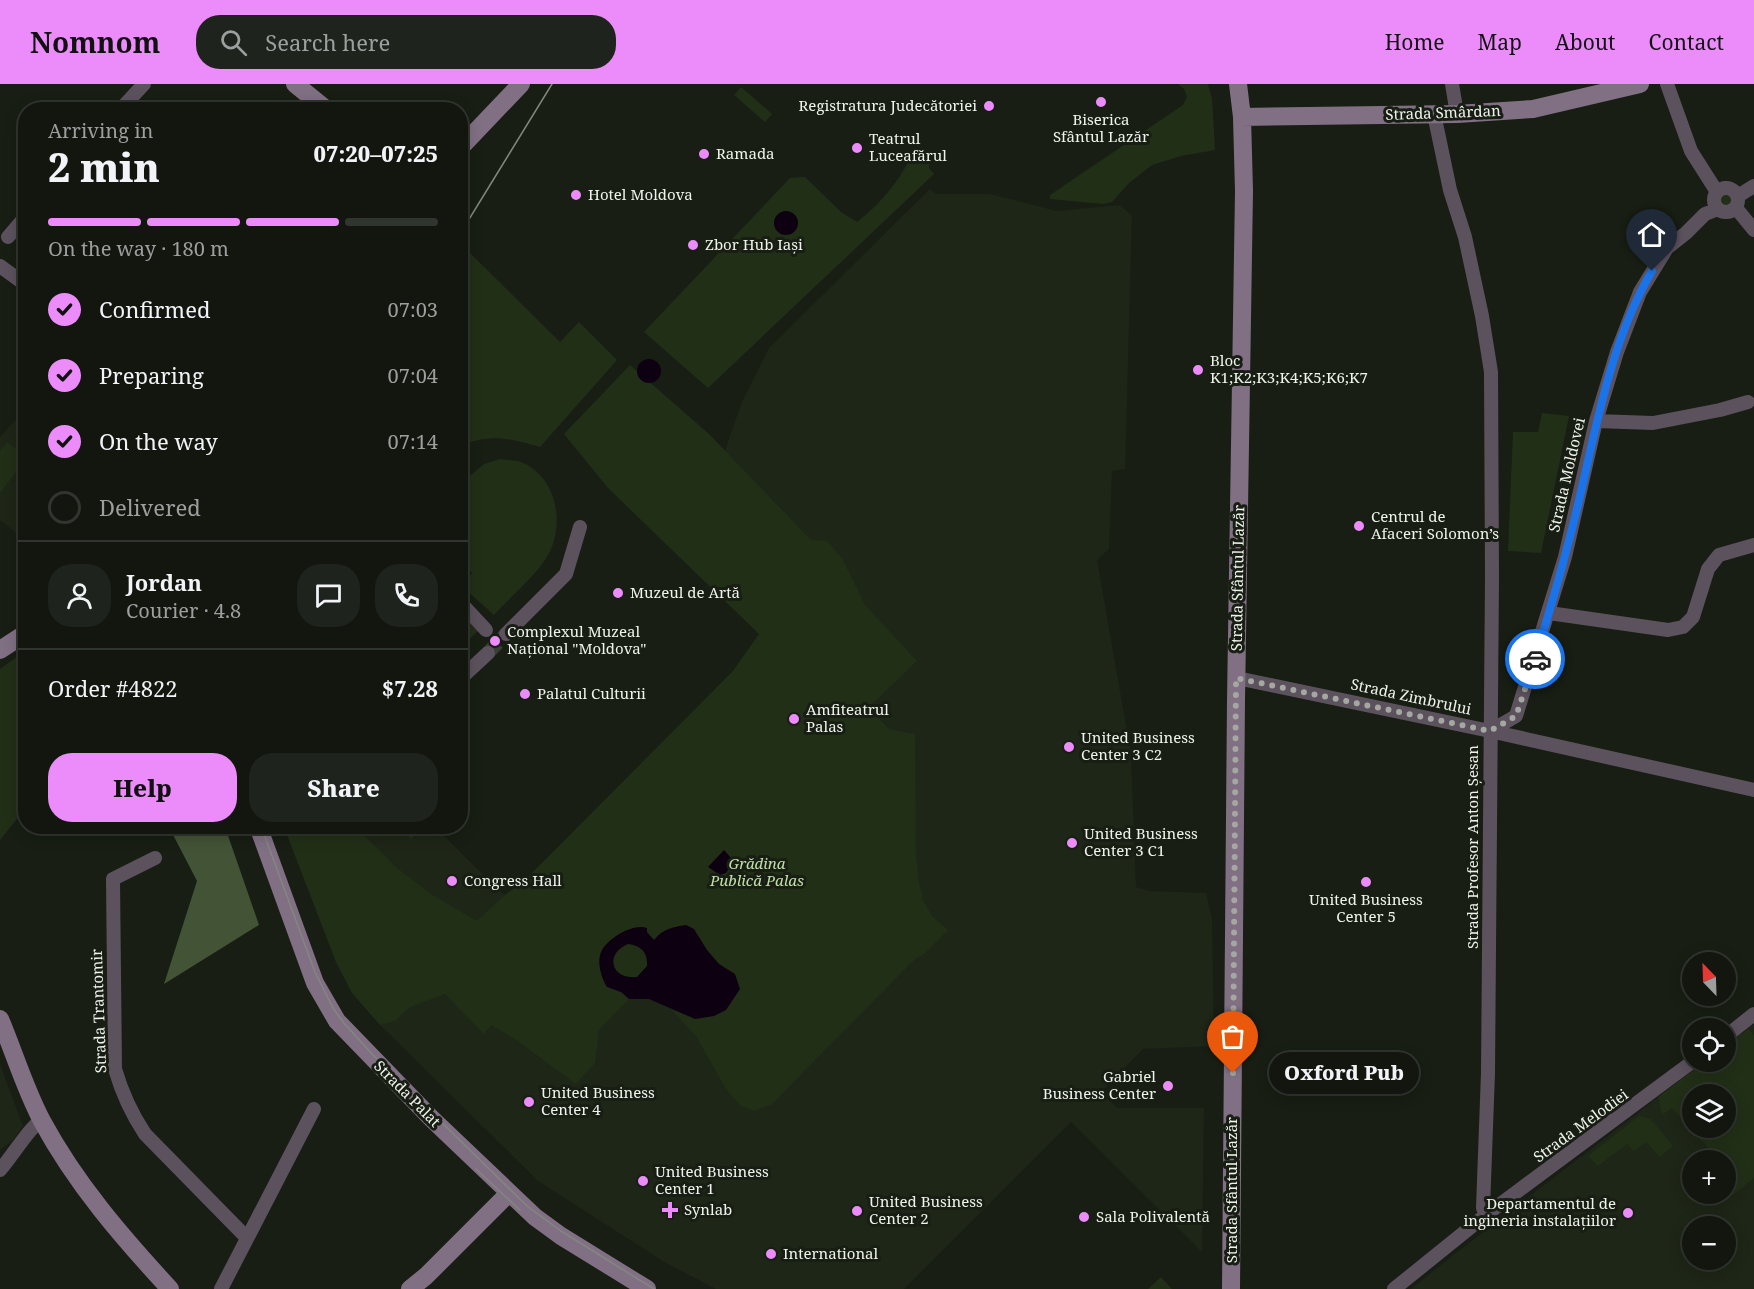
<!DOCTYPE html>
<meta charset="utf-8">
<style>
body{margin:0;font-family:"Noto Serif",serif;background:#1f231d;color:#f1f3f6;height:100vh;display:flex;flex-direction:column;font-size:22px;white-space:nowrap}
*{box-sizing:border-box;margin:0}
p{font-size:20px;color:#9c9f9e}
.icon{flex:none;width:33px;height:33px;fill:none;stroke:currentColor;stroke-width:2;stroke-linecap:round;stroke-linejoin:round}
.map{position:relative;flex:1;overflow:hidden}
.side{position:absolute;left:18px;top:18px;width:450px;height:732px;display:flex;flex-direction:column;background:#12160f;border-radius:24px;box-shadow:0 3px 15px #0003,0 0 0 2px #31352f}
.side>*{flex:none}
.needle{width:39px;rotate:337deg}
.tools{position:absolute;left:1682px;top:868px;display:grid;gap:12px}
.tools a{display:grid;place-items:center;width:54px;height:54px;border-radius:50%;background:#12160f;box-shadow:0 3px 15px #0003,0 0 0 2px #31352f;font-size:30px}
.pin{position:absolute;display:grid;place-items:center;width:51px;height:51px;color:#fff;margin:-62px -26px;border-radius:50% 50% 50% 0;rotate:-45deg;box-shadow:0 0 6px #0007}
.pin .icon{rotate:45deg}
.courier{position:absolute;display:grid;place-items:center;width:60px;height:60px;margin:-30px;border:4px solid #1a73e8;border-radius:50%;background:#fff;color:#222;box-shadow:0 2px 8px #0007}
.bubble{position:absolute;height:42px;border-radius:21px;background:#12160f;box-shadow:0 3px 15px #0003,0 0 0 2px #31352f;font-size:20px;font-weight:800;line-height:42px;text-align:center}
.summary em{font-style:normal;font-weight:800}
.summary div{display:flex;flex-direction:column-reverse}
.summary{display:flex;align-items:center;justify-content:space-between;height:102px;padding:0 30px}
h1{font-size:39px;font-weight:800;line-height:45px}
.bar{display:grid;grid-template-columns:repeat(4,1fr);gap:9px 6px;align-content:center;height:72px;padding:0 30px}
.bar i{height:8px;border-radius:4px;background:#31352f}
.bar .current{background:#ec8cfb}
.bar p{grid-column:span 4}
.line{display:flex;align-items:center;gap:15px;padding:0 30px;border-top:2px solid #31352f}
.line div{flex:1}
.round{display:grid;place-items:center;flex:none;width:63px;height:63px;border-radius:24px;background:#1f231d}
ol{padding:0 30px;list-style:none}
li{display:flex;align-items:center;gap:18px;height:66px}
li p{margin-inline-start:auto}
li .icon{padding:6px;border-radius:50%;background:#ec8cfb;color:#111;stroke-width:4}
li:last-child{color:#9c9f9e}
li i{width:33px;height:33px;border:3px solid #31352f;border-radius:50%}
.cta{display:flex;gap:12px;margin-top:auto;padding:12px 30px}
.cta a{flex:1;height:69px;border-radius:24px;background:#ec8cfb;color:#111;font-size:24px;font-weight:800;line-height:69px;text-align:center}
.cta a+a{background:#1f231d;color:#f1f3f6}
header{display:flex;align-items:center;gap:36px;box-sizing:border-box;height:84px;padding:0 30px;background:#ec8cfb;color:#111}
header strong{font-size:28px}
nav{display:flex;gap:33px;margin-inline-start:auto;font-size:21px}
.search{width:420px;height:54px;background:#1f231d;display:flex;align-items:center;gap:15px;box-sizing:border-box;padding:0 21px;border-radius:24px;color:#9c9f9e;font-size:22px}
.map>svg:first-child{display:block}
.built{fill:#1e2617;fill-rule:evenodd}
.green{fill:#222f17;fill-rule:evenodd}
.forest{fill:#435335}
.water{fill:#0d0010;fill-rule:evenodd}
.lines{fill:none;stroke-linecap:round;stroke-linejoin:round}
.street-tunnel{stroke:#383e34;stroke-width:14;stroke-dasharray:14 7;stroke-linecap:butt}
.street{stroke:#5c525e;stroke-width:14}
.secondary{stroke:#817084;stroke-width:18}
.tram{stroke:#82877e;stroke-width:1.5}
.done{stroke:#a4a8a0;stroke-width:6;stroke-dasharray:0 10.8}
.route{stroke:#1a73e8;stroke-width:8}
.poi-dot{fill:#ec8cfb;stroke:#181e14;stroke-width:2}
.labels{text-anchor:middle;stroke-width:6;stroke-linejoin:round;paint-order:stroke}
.poi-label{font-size:15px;fill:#eff3ec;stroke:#181e14;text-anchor:start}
.street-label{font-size:15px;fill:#eff3ec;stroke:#181e14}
.park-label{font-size:15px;font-style:italic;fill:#c1e0a8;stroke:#181e14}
</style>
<header>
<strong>Nomnom</strong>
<div class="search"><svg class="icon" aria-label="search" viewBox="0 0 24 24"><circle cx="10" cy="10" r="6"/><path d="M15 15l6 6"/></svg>Search here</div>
<nav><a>Home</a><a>Map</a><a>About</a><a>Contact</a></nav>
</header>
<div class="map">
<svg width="1754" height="1205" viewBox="0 0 1754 1205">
<rect width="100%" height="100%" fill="#181e14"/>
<path class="built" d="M930 105 936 110H990L1057 127 1120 121 1132 132 1125 385 1112 387 1109 465 1097 476 1131 670 1136 803 1148 807 1206 809 1212 835 1214 962 1143 965 1101 1008 1117 1024H1204L1202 1168 1071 1038 904 1205H716L666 1179 538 1097 380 941 352 909 417 848 397 784 361 748 366 743H435L504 811 523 798 733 587 759 551 715 396 741 320 769 264Z
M25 326V456L0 436V353Z
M1754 940V1205H1411L1452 1172 1704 978H1725V962ZM1692 1011H1725V1044H1692ZM1692 1077H1725V1110H1692ZM1692 1143H1725V1176H1692Z
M0 980 23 1042 13 1056 0 1066Z"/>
<path class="green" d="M1178 0H1208L1212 15 1215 66 1181 72 1152 81 1129 99 1112 118 1103 120 1050 115V111L1183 21 1187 13 1184 5Z
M741 3 772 30 765 38 734 11Z
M916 63 931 71 929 84 934 90 708 304 644 248 790 94 805 93 841 128 857 138C884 117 902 93 916 63Z
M1717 116a9 9 0 1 1 18 0a9 9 0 1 1-18 0Z
M465 164 560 258 579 238 617 276 540 363C507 354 493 350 461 361L460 170Z
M630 281 709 350 811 456 827 457 842 474 865 521 917 577 868 624 889 645 915 650 916 771 919 799 923 816 932 832 948 846 924 870 915 875 772 1020 754 1027 740 1021 726 1005 696 952 667 921 649 915H629L599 946 595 979 576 1000 515 955 491 941 484 950 445 910 410 923 395 937 380 941 352 909 336 878 284 743H366L361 748 397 784 431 810 477 837 504 812 523 798 733 587 759 550 608 404 564 350Z
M1542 329 1569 332 1541 469 1508 467 1513 348H1538Z
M7 358 25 372V376L0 409V367Z
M500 375C505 376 513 376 518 377 558 390 567 444 545 476 531 496 510 513 494 531L465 505 470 500 467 496 472 489 464 480 467 472 464 467 461 465 460 394 471 391 484 380Z
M461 531 478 547 461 563Z
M25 567V725L0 756V585Z
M398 743H424L411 755Z
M1748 945 1754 951V1094L1732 1112 1725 1103V1077H1720L1672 1024 1662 1031 1658 1013 1704 978H1725V962ZM1692 1011H1725V1044H1692Z
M1639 1032 1651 1035 1673 1062 1660 1073 1646 1058 1634 1067 1627 1060 1598 1082 1588 1072Z
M1161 1193 1172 1205H1148Z"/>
<path class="forest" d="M169 743H225L259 841 164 900 197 797Z"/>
<path class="water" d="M774 139a12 12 0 1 1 24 0a12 12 0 1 1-24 0Z
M637 287a12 12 0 1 1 24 0a12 12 0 1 1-24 0Z
M724 766 731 774 732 780 726 789 720 791 708 783Z
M686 841 694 845 707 866 719 880 735 890 740 905 726 926 714 932 695 935 649 915H629L621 908 607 903C601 893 596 877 602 866 609 854 633 839 647 844V848L654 856C663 845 672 843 686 841ZM628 860C641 862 648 868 647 882L637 893C611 896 604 870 628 860Z"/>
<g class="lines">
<path class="street-tunnel" d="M488 569 506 550"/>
<path class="street" d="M1452 0 1457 30
M1667 0 1691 67 1717 108
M120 26 144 0
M1434 30 1450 106 1465 153 1482 232 1491 288 1492 493 1488 989 1483 1124 1487 1130
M1714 116a12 12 0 1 1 24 0a12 12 0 1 1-24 0Z
M1738 112 1754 102
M1736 124 1754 146
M8 153 26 132
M0 182 26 201
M1596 337 1653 339 1720 326 1748 318
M460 518 486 546
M1549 529 1668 546 1683 543 1693 533 1708 485 1719 471 1754 461
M506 550 566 490 580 443
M1237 594 1490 647 1754 706
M460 595 488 569
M1490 647 1516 632 1565 473 1596 337 1617 268 1640 208 1667 164 1686 149 1705 130 1718 125
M155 774 113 795 115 985C122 1009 131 1029 145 1050L247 1154
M1725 953 1754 930
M0 1086C11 1074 31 1041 42 1036
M221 1205 314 1025
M1394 1205 1487 1130 1692 978"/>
<path class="secondary" d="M295 0 327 26
M1242 33 1457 30 1533 25 1640 0
M460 64 521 0
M0 566 26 549
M258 742 315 899 337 937 432 1035 535 1133 561 1152 647 1205
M0 935C14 968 25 1005 42 1037 76 1100 122 1153 170 1205
M410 1205 426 1192 509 1109
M1231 1205 1236 616 1244 107 1242 33 1238 0"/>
<path class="tram" d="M460 150 552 0
M261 742 315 888 333 924 343 938 373 971 527 1122 561 1147 654 1205
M476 1085 520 1126"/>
</g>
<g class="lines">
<path class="done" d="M1233 989 1236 594 1490 647 1516 632 1535 575"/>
<path class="route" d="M1535 575C1552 520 1568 464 1581 408 1598 333 1613 253 1652 187"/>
</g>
<g class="poi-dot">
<circle cx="1101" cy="18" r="6"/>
<circle cx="989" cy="22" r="6"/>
<circle cx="857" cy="64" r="6"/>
<circle cx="704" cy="70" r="6"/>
<circle cx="576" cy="111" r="6"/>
<circle cx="693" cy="161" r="6"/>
<circle cx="1198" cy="286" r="6"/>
<circle cx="1359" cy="442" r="6"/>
<circle cx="618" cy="509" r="6"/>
<circle cx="495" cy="557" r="6"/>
<circle cx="525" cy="610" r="6"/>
<circle cx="794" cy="635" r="6"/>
<circle cx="1069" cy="663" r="6"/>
<circle cx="1072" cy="759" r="6"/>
<circle cx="452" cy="797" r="6"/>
<circle cx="1366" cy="798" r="6"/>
<circle cx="1168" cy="1002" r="6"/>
<circle cx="529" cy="1018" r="6"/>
<circle cx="643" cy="1097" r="6"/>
<path d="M667 1117h6v6h6v6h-6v6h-6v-6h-6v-6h6z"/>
<circle cx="857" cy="1127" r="6"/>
<circle cx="1628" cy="1129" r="6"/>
<circle cx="1084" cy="1133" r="6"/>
<circle cx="771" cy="1170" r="6"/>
</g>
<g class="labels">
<g class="poi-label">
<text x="977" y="27" text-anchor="end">Registratura Judecătoriei</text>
<text x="1101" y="41" text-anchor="middle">Biserica<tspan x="1101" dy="17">Sfântul Lazăr</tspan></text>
<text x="869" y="60">Teatrul<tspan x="869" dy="17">Luceafărul</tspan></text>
<text x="716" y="75">Ramada</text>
<text x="588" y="116">Hotel Moldova</text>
<text x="705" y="166">Zbor Hub Iași</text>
<text x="1210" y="282">Bloc<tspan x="1210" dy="17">K1;K2;K3;K4;K5;K6;K7</tspan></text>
<text x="1371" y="438">Centrul de<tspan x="1371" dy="17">Afaceri Solomon’s</tspan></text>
<text x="630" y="514">Muzeul de Artă</text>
<text x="507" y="553">Complexul Muzeal<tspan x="507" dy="17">Național "Moldova"</tspan></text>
<text x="537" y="615">Palatul Culturii</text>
<text x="806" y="631">Amfiteatrul<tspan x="806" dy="17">Palas</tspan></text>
<text x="1081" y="659">United Business<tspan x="1081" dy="17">Center 3 C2</tspan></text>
<text x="1084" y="755">United Business<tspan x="1084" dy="17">Center 3 C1</tspan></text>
<text x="464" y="802">Congress Hall</text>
<text x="1366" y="821" text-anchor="middle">United Business<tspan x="1366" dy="17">Center 5</tspan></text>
<text x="1156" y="998" text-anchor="end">Gabriel<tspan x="1156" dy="17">Business Center</tspan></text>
<text x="541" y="1014">United Business<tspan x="541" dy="17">Center 4</tspan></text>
<text x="655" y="1093">United Business<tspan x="655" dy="17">Center 1</tspan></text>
<text x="869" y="1123">United Business<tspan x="869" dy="17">Center 2</tspan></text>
<text x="1616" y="1125" text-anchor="end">Departamentul de<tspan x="1616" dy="17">ingineria instalațiilor</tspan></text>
<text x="684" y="1131">Synlab</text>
<text x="1096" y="1138">Sala Polivalentă</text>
<text x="783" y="1175">International</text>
</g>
<g class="street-label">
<text transform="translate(1443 29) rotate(-2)" y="5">Strada Smârdan</text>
<text transform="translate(1567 391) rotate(-77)" y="5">Strada Moldovei</text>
<text transform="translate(1238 494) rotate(-89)" y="5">Strada Sfântul Lazăr</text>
<text transform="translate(1411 613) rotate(12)" y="5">Strada Zimbrului</text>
<text transform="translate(1473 763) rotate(-90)" y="5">Strada Profesor Anton Șesan</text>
<text transform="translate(99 927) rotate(-92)" y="5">Strada Trantomir</text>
<text transform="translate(407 1010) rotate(45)" y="5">Strada Palat</text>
<text transform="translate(1581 1042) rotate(-36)" y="5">Strada Melodiei</text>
<text transform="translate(1232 1106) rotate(-90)" y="5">Strada Sfântul Lazăr</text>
</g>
<g class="park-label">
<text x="757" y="785">Grădina<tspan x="757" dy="17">Publică Palas</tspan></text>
</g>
</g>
</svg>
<div class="tools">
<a><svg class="needle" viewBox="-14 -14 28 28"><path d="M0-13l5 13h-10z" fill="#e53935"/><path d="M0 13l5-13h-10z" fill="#9c9f9e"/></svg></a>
<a><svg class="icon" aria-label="locate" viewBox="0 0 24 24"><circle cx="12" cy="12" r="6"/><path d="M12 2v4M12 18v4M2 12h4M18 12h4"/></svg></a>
<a><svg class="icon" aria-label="layers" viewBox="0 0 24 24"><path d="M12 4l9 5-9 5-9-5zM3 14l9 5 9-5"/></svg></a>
<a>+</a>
<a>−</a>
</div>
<div class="pin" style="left:1233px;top:989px;background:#ea580c"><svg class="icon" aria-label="bag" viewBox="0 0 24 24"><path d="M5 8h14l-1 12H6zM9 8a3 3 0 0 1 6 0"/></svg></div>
<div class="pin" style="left:1652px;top:187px;background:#1f2937"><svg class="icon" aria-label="home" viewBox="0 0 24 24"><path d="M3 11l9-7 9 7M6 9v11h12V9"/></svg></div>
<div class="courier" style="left:1535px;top:575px"><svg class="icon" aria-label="car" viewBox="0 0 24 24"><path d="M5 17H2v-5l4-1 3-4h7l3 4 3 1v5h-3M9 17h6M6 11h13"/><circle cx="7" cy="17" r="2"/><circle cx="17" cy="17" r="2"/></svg></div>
<div class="bubble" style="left:1269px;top:968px;width:150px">Oxford Pub</div>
<section class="side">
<div class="summary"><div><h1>2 min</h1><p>Arriving in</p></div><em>07:20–07:25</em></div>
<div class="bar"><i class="current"></i><i class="current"></i><i class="current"></i><i></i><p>On the way · 180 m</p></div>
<ol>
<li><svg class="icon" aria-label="check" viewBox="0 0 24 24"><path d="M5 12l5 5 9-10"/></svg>Confirmed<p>07:03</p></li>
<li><svg class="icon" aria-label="check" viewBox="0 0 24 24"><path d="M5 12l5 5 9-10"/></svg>Preparing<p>07:04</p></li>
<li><svg class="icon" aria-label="check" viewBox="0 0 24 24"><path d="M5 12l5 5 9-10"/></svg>On the way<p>07:14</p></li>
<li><i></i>Delivered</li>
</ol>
<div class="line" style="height:108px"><a class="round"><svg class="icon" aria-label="person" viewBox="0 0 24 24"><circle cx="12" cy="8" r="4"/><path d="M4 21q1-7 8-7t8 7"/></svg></a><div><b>Jordan</b><p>Courier · 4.8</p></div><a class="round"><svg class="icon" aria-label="chat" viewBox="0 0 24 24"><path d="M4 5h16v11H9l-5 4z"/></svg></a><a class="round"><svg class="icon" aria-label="phone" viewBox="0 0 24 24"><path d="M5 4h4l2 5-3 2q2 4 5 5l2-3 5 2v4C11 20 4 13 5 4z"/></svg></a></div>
<div class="line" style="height:78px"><div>Order #4822</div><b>$7.28</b></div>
<div class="cta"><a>Help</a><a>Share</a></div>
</section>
</div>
